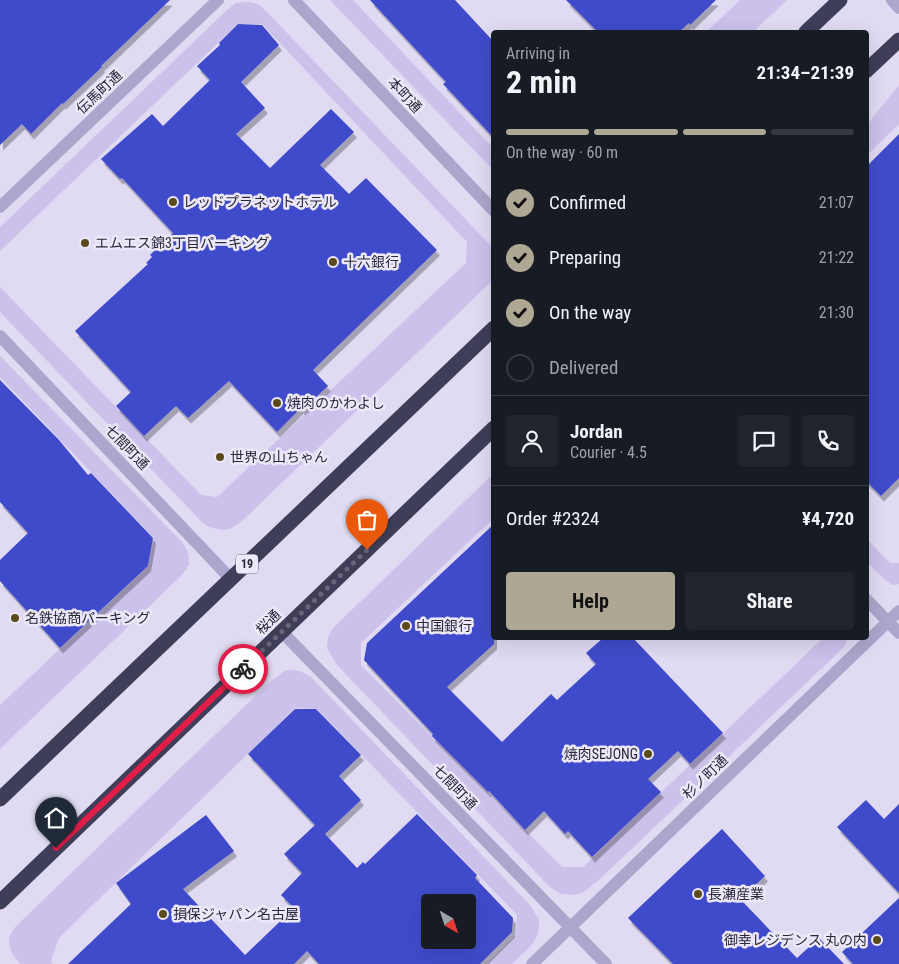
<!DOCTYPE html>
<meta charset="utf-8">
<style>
body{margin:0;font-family:"Roboto Condensed","Noto Sans JP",sans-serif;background:#20242c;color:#f1f3f6;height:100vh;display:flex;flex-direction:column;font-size:19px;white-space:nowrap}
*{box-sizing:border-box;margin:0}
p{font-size:16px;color:#9ea1a6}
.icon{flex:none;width:28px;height:28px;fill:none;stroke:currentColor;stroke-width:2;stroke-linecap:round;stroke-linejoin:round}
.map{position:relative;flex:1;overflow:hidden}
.panel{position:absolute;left:491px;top:30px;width:378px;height:610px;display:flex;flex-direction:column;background:#171b24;border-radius:5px;box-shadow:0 5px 20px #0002}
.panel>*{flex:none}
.needle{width:32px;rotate:141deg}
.buttons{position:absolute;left:421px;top:894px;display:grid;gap:10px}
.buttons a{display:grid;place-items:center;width:55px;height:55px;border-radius:5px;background:#171b24;box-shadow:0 5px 20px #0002;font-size:25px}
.pin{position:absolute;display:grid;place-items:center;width:42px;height:42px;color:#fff;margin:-51px -21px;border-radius:50% 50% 50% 0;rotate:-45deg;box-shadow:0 0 5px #0007}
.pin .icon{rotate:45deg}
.courier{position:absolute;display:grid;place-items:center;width:50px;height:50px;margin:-25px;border:4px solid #e11d48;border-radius:50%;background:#fff;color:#222;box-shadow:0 1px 6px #0007}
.head em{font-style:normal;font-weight:700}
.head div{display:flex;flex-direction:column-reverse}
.head{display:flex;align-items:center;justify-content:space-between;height:85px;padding:0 15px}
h1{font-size:32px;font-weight:700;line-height:38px}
.bar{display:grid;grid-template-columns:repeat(4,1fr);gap:8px 5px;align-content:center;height:60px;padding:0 15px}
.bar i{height:6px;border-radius:4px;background:#363941}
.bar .active{background:#aea793}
.bar p{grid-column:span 4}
.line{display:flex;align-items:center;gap:12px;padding:0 15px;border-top:1px solid #363941}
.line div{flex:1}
.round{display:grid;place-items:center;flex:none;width:52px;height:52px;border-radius:5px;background:#20242c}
ol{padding:0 15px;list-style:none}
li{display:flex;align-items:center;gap:15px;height:55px}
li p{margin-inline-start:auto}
li .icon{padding:5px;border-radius:50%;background:#aea793;color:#111;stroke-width:4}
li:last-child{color:#9ea1a6}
li i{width:28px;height:28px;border:2px solid #363941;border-radius:50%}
.button{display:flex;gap:10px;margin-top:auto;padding:10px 15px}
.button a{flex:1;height:58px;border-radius:5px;background:#aea793;color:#111;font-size:20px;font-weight:700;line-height:58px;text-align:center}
.button a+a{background:#20242c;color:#f1f3f6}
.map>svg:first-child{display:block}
.plaza{fill:#ccc1eb}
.building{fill:#414bcb;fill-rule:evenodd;filter:url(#shadow)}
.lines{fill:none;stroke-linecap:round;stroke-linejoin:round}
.minor{stroke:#aca6cc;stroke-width:12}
.highway{stroke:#3e3e59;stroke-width:15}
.done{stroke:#686779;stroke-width:5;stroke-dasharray:0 9}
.route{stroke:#e11d48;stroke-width:6}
.poi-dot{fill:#5b4b1b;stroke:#ece8fa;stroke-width:2}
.labels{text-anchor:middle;stroke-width:5;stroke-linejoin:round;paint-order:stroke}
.shield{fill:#ece8fa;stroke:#636272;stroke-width:1}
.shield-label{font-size:12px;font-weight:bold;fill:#282837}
.street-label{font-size:14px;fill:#282837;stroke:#ece8fa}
.poi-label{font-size:14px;fill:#282837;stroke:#ece8fa;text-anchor:start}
</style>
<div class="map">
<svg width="899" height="964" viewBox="0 0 899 964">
<defs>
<filter id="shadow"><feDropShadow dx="3" dy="5.5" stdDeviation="0" flood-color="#0004"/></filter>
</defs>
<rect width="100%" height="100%" fill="#e0dbf3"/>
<path class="plaza" d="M330 0H353L494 149V171Z
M740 0H787L753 32H706Z
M249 2 258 4 267 12 493 248 494 279 242 521 230 529 222 530 209 527 202 522 0 312V287L201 495 217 497 466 263 467 242 262 24H238L0 251V227L227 10 236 3Z
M899 85V124L866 156V126Z
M0 356 181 541 188 552 189 561V565L182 575 0 749V705L149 566 154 538 0 377Z
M494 473V518L361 643V665L562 867H583L823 638H848L845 645 840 651 601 878 584 892 575 895 560 894 549 886 337 665 327 648 328 637 333 628Z
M866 538 890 563H899V584L892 585 888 582 866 562Z
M289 670 300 671 311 677 530 905 539 920V926L538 934 531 946 512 964H486L516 935 517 915 317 709 295 708 59 938 51 961 53 964H20L12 953 9 944V937L16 926 271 681 284 671Z"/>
<path class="building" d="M0 0H170L101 66 102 67 63 104 62 103 31 134 22 124 0 145Z
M370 0H455L494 42V138L443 84 446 82Z
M566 0H716L690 25 689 23 679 32H598Z
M238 24 262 25 279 45 241 82 265 108 236 134 270 168 331 109 354 132 320 165 349 194 366 178 437 250 313 370 328 386 302 410 301 408 277 432 229 381 188 418 176 406 144 436 116 406 131 392 75 331 148 264 146 263 152 257 150 255 173 233 122 178 120 179 101 159 152 114 163 126 210 80 197 66 220 45 219 43Z
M899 134V478L881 496 866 481V167Z
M0 380 59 440 88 475 91 473 153 538 148 566 60 648 0 581V560L28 533 0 502Z
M494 524V644L447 687 502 742 551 694 557 700 596 664 586 653 603 638H633L723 733 690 764 678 751 648 779 661 792 592 857 568 831 565 834 544 811 525 830 489 791 488 792 432 736 433 734 364 660 367 643Z
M295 709H316L361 755 339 776 361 800 325 834 357 868 363 862 365 864 417 814 477 875 475 878 513 918 512 932 480 964H319L307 951 294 964H68L131 904 116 883 206 815 234 851 183 889 245 955 294 908 281 895 302 873 284 854 315 825 248 754ZM430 902H468V940H430Z
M866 800 884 819 899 804V893L837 827Z
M722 829 765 876 740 899 797 958 819 938 844 964H673L628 918Z
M899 898V964H853L842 952Z"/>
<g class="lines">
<path class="minor" d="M294 0 494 211
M892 0 899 8
M0 207 218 0
M0 336 231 579
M866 599 899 633
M282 632 606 964
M532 964 899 611"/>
<path class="highway" d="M806 32 840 0
M866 71 899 40
M0 799 494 328
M0 902 494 428"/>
</g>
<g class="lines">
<path class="done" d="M243 669 367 550"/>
<path class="route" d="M56 848 243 669"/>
</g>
<g class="poi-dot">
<circle cx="173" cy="202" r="5"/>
<circle cx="85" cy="243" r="5"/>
<circle cx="333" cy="262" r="5"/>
<circle cx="277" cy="403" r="5"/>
<circle cx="220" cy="457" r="5"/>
<circle cx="15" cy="618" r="5"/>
<circle cx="406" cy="626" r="5"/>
<circle cx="648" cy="754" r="5"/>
<circle cx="698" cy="894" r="5"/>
<circle cx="163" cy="914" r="5"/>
<circle cx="877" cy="940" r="5"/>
</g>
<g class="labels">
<rect class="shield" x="236" y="554.5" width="22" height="19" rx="4"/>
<g class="shield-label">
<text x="247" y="568">19</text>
</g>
<g class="street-label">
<text transform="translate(99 92) rotate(-43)" y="5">伝馬町通</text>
<text transform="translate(405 95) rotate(47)" y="5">本町通</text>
<text transform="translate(127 447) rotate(46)" y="5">七間町通</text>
<text transform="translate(268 622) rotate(-44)" y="5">桜通</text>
<text transform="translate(705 777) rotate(-44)" y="5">杉ノ町通</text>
<text transform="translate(455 787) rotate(46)" y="5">七間町通</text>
</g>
<g class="poi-label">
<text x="183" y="207">レッドプラネットホテル</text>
<text x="95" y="248">エムエス錦3丁目パーキング</text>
<text x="343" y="267">十六銀行</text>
<text x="287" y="408">焼肉のかわよし</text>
<text x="230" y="462">世界の山ちゃん</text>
<text x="25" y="623">名鉄協商パーキング</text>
<text x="416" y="631">中国銀行</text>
<text x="638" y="759" text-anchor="end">焼肉SEJONG</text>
<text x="708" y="899">長瀬産業</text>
<text x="173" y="919">損保ジャパン名古屋</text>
<text x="867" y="945" text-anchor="end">御幸レジデンス 丸の内</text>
</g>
</g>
</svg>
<div class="buttons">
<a><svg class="needle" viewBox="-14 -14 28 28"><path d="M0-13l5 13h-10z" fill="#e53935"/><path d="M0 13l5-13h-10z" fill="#9ea1a6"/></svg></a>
</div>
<div class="pin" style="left:367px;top:550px;background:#ea580c"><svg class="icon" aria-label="bag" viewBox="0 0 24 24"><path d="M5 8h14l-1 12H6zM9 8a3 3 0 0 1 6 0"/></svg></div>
<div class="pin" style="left:56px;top:848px;background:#1f2937"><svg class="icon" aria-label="home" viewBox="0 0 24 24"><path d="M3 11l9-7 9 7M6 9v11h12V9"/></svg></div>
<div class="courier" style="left:243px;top:669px"><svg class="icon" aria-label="bike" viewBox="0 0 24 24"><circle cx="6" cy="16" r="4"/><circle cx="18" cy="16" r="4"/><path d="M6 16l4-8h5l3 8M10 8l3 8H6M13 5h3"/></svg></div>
<section class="panel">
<div class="head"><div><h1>2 min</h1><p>Arriving in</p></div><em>21:34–21:39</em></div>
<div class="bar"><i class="active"></i><i class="active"></i><i class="active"></i><i></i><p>On the way · 60 m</p></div>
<ol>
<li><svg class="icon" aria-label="check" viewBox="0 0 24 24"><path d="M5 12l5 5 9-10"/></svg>Confirmed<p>21:07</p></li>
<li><svg class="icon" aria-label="check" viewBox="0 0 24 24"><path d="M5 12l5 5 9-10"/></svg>Preparing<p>21:22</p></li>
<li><svg class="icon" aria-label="check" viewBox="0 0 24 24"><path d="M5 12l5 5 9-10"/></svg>On the way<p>21:30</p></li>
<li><i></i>Delivered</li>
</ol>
<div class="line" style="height:90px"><a class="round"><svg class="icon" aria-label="person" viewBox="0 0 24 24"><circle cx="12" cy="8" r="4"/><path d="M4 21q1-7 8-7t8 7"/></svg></a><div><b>Jordan</b><p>Courier · 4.5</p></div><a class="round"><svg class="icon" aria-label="chat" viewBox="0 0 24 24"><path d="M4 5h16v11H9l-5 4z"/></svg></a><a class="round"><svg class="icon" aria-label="phone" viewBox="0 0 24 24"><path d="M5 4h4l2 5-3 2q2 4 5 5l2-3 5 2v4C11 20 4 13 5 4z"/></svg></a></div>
<div class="line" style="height:65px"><div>Order #2324</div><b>¥4,720</b></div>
<div class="button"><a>Help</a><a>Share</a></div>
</section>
</div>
